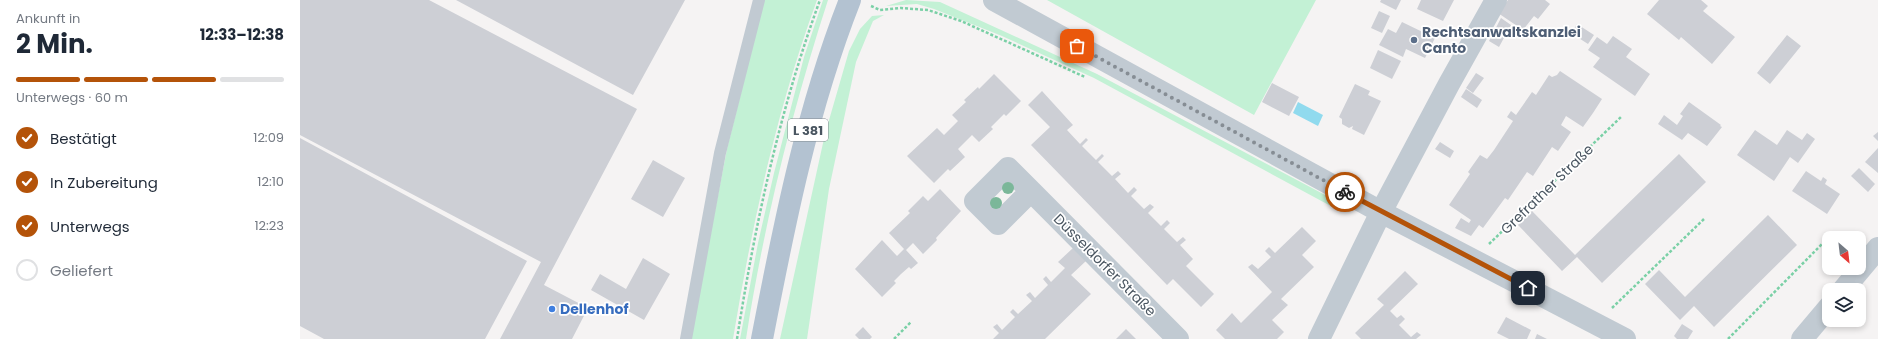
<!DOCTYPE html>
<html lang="de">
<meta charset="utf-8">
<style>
body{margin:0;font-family:Poppins,sans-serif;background:#f6f6f7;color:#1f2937;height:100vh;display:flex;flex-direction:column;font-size:15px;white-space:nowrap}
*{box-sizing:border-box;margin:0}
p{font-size:13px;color:#747a83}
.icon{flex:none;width:22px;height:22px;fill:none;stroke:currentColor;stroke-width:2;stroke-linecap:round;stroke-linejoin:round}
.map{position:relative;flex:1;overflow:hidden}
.drawer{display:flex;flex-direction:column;background:#fff;width:300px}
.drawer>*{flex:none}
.needle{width:26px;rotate:152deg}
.tools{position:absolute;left:1522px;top:231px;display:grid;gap:8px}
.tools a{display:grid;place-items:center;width:44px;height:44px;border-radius:8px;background:#fff;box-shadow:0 2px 6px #0003;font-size:20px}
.pin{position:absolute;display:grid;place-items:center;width:34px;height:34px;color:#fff;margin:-17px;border-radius:8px;box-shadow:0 2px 6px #0006}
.courier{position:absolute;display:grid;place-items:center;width:40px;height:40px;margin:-20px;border:3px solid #b45309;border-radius:50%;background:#fff;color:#222;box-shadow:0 1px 5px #0007}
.head em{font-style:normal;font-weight:700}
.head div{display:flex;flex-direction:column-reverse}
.head{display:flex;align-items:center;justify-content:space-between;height:68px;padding:0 16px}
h1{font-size:26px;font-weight:700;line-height:30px}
.bar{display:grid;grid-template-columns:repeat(4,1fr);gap:6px 4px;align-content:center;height:48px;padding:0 16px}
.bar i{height:5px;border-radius:3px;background:#e0e1e3}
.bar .on{background:#b45309}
.bar p{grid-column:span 4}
ol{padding:0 16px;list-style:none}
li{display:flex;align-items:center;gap:12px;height:44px}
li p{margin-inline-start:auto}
li .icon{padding:4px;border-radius:50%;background:#b45309;color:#fff;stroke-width:4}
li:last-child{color:#747a83}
li i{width:22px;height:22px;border:2px solid #e0e1e3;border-radius:50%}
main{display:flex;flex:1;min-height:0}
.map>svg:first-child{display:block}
.green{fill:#c3f1d5}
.water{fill:#90daee}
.building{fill:#cdcfd5}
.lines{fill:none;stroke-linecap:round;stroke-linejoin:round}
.path{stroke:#7ad0a6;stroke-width:2.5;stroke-dasharray:3 2;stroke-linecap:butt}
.service{stroke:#c1cad2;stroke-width:12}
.minor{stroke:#c1cad2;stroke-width:22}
.primary{stroke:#b3c2d1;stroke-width:22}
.tree{fill:#7bb799}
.done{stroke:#868d94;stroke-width:4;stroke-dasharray:0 7.2}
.route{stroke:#b45309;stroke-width:5}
.service-dot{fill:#5c6f8a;stroke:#fff;stroke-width:1.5}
.shop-dot{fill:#3f7fe0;stroke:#fff;stroke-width:1.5}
.labels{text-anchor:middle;stroke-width:3.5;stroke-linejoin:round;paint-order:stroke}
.shield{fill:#fff;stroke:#808990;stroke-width:1}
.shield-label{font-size:13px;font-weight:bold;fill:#4a5661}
.service-label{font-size:14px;font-weight:bold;fill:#4e5e75;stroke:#fff;text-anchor:start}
.street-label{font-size:14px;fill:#4a5661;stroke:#fff}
.shop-label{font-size:14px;font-weight:bold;fill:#366cbe;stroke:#fff;text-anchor:start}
</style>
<main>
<section class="drawer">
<div class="head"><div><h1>2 Min.</h1><p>Ankunft in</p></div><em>12:33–12:38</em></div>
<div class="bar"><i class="on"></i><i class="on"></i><i class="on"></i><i></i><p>Unterwegs · 60 m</p></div>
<ol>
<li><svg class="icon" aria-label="check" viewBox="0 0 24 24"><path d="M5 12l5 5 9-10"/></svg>Bestätigt<p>12:09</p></li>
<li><svg class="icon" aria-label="check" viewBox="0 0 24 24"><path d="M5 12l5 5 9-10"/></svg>In Zubereitung<p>12:10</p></li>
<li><svg class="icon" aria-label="check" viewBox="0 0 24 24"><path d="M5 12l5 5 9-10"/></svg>Unterwegs<p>12:23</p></li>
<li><i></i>Geliefert</li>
</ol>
</section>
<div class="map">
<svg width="1578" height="339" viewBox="0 0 1578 339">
<rect width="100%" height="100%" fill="#f5f3f3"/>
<path class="green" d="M464 0H517C477 109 452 224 433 339H390L427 149Z
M523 0H528C492 111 464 223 446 339H440L458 243 474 173 504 57Z
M606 0 640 2 797 74 1044 205 1040 211 794 78 702 36 634 9 617 4 586 6Z
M747 0H1016L954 115Z
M584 15 573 21 556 62 529 189 507 339H480L525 134 549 51 560 29 572 16Z"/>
<path class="water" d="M998 102 1023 115 1018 126 993 113Z"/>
<path class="building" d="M0 0H129L337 109 244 285 288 308 272 339H200L241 262 0 135Z
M156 0H385L333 95Z
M1081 0H1101L1096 10 1080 2Z
M1121 0H1154L1143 21 1117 9Z
M1208 0H1245L1250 4 1238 19 1234 16 1223 30 1198 13Z
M1359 0H1401L1408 6 1403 11 1435 37 1412 64 1381 37 1379 40 1347 14Z
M1079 11 1090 16 1082 33 1071 28Z
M1201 18 1211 25 1199 47 1189 41Z
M1102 22 1135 38 1125 58 1106 49 1103 57 1079 45 1088 29 1096 33Z
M1277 24 1294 35 1288 44 1271 33Z
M1487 35 1501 46 1470 84 1457 73Z
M1313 36 1332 49 1326 57 1350 74 1335 96 1293 67 1300 58 1288 50 1297 37 1307 44Z
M1078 50 1101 61 1092 79 1070 68Z
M1260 71 1302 99 1293 113 1283 127 1266 116 1261 125 1271 132 1258 151 1252 147 1233 176 1227 172 1208 200 1205 198 1183 228 1179 225 1171 236 1155 228 1161 218 1169 223 1171 220 1149 205 1170 174 1168 172 1180 155 1187 159 1194 150 1213 121 1207 117 1211 111 1216 115 1232 92 1236 95 1249 75 1252 77 1257 75Z
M1176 73 1184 78 1173 93 1166 88Z
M694 74 721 101 706 116 704 114 691 127 693 129 679 142 672 135 658 149 665 157 650 171 648 169 634 183 607 156 637 128 644 135 658 121 652 115 666 102 664 100 678 87 679 89Z
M972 83 999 97 989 116 962 102Z
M1055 84 1070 91 1068 95 1081 101 1064 135 1052 129 1053 126 1049 128 1042 124V119L1039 117Z
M1166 89 1182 100 1177 108 1161 97Z
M742 91 773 125 767 130 780 144 786 138 788 140 782 146 796 160 802 154 804 156 798 162 812 176 818 171 821 174 815 179 828 193 834 187 837 190 831 196 844 209 850 204 854 207 848 213 861 226 867 220 870 223 864 229 877 242 883 237 886 240 880 245 893 259 886 266 914 294 901 307 873 279 867 285 731 145 750 127 728 105Z
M1389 102 1421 125 1420 126 1422 127 1407 146 1388 133 1382 140 1358 124 1364 115 1377 125 1383 116 1380 114Z
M1455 130 1477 145 1487 130 1502 140 1507 133 1515 139 1498 163 1490 157 1474 181 1437 155Z
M1578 132V141L1573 136Z
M0 138 227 261 185 339H24L0 326Z
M1140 142 1154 151 1150 158 1135 149Z
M1578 148V173L1565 162Z
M1379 154 1406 182 1302 283 1277 257 1262 271 1218 225 1232 211 1275 255Z
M353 160 385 178 363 217 331 199Z
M1559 168 1575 184 1568 192 1551 176Z
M1506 171 1521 181 1523 177 1527 180 1525 184 1540 194 1527 214 1492 191Z
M640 189 661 211 636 238 637 240 623 254 613 243 606 250 618 263 611 269 609 267 601 274 594 281 596 283 582 297 555 269 582 240 597 256 604 249 589 233 610 213 608 211 623 196 628 201Z
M1468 215 1497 245 1414 327 1394 306 1380 320 1345 284 1359 270 1385 297Z
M1002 227 1016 241 1002 255 1014 267 981 299 988 305 972 320 984 332 977 339H925L916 330 932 313 941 323 972 292 948 267 952 264 958 269 971 257 965 251 969 247 975 253Z
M773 248 786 261 771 275 791 294 745 339H693L699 333 693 327 697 324 702 330 715 317 710 312 713 309 718 314 732 301 726 295 730 292 735 298 748 285 743 279 746 276 751 282 765 268 758 262Z
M343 258 370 274 344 320 291 290 300 274 326 289Z
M1105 271 1118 284 1090 311 1097 318 1101 315 1105 319 1099 325 1111 337 1117 332 1121 335 1116 339H1061L1055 333 1084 305 1077 299Z
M1206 317 1231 330 1227 339H1209L1197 333Z
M1382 324 1393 331 1388 339H1377L1374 336Z
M563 327 572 337 570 339H559L555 335Z
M826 329 836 339H816Z
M1237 334 1247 339H1235Z"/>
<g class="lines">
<path class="path" d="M571 6 580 10 601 8 628 10 661 21 785 77
M1189 244 1321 117
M1312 308 1405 218
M437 339C455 224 480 109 520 0
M594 339 611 322
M1428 339 1526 240 1529 242"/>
<path class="service" d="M386 339 420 153 459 0"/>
<path class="minor" d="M694 0 1081 212 1325 339
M731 191 698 224 675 201 708 168 731 191 878 339
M1543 290 1578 248
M1019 339 1081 212 1149 84 1196 0
M1502 339 1529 307"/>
<path class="primary" d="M462 339C484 225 507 109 550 0"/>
</g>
<g class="tree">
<circle cx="708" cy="188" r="6"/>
<circle cx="696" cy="203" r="6"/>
</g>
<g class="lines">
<path class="done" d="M777 46 1045 192"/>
<path class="route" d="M1045 192 1228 288"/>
</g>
<circle class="service-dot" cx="1114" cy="40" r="4"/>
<circle class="shop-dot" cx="252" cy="309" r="4"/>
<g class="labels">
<rect class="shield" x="488" y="119" width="40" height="22" rx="3"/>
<g class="shield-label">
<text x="508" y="135">L 381</text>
</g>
<g class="service-label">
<text x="1122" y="37">Rechtsanwaltskanzlei<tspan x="1122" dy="16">Canto</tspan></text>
</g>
<g class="street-label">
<text transform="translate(1247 189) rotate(-44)" y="5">Grefrather Straße</text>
<text transform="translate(805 265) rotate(45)" y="5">Düsseldorfer Straße</text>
</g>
<g class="shop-label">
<text x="260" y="314">Dellenhof</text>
</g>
</g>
</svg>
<div class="tools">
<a><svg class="needle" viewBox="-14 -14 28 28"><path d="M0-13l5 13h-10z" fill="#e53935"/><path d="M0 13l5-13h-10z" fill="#747a83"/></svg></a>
<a><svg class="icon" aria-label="layers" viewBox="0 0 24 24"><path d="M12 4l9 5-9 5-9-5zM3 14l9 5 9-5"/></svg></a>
</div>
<div class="pin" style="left:777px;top:46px;background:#ea580c"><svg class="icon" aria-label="bag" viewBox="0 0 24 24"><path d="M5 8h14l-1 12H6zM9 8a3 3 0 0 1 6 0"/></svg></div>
<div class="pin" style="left:1228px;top:288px;background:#1f2937"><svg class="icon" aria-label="home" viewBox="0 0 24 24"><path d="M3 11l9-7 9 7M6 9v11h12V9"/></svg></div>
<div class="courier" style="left:1045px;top:192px"><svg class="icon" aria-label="bike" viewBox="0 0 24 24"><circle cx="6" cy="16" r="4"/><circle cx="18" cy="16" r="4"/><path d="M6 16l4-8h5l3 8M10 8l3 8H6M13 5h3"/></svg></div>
</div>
</main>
